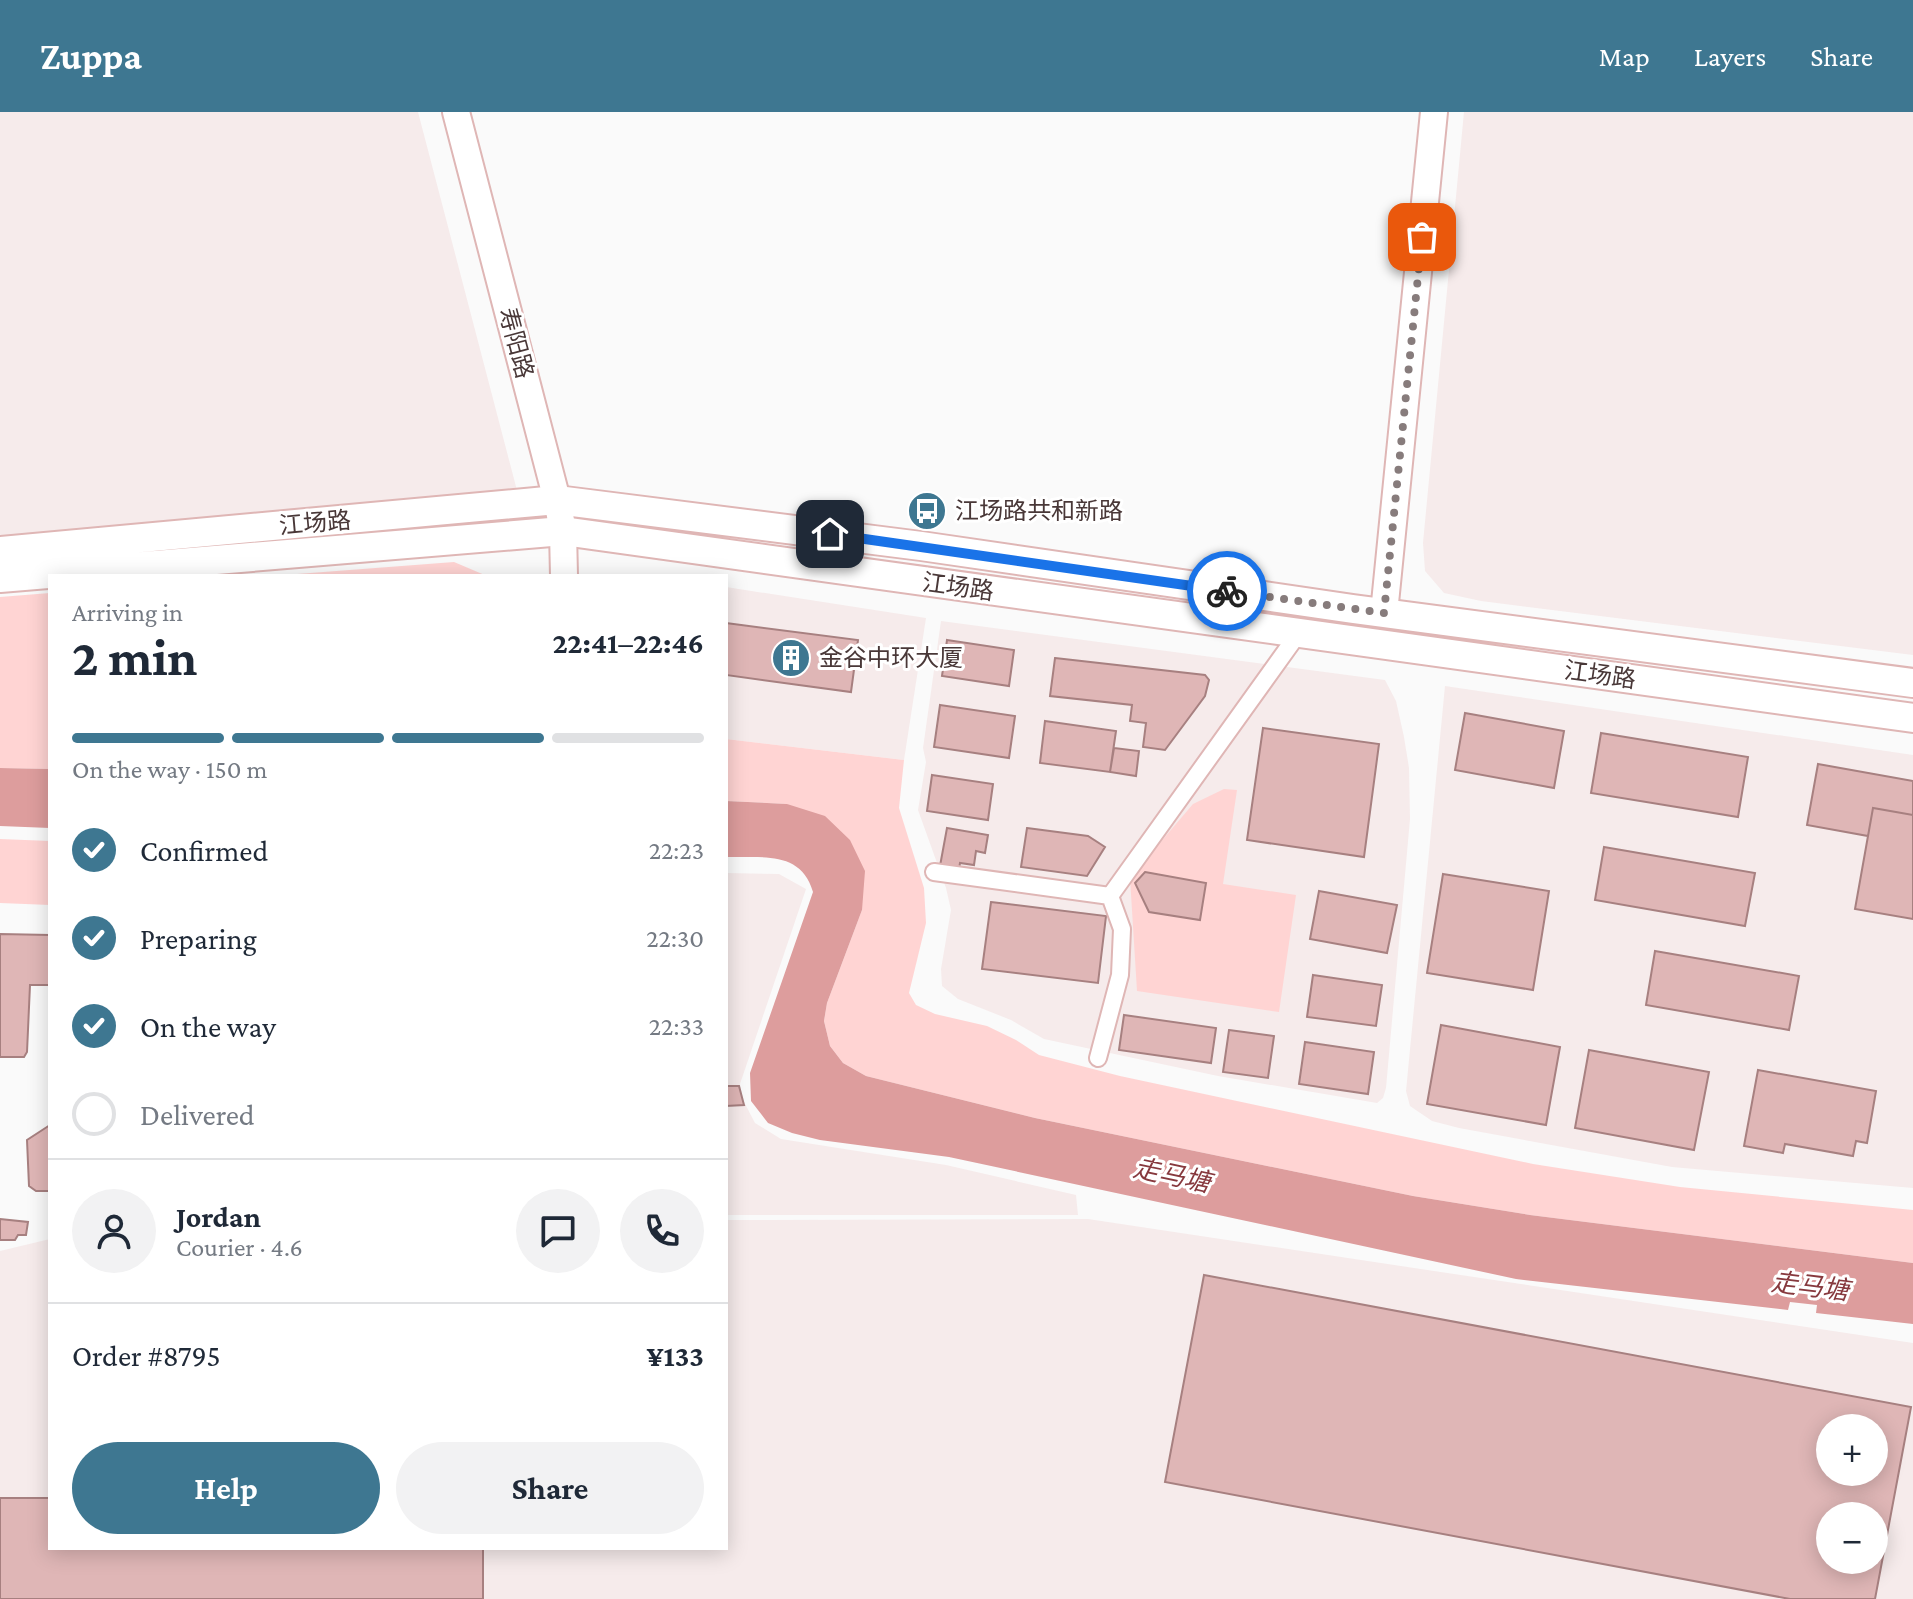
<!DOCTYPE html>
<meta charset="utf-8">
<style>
body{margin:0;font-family:"Crimson Pro","Noto Sans SC",serif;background:#f2f2f3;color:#1f2937;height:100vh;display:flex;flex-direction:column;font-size:30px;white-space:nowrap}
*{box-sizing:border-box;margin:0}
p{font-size:26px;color:#747a83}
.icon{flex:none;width:44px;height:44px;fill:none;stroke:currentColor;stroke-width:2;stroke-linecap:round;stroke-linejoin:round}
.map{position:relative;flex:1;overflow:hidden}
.drawer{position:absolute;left:48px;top:462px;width:680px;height:976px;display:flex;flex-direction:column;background:#fff;border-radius:0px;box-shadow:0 4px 20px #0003}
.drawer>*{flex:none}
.buttons{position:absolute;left:1816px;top:1302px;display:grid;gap:16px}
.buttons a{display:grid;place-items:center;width:72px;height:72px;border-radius:50%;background:#fff;box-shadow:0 4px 20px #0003;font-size:40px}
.pin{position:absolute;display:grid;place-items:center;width:68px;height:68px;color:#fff;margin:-34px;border-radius:16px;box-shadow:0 4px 12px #0006}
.courier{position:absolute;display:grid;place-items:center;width:80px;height:80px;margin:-40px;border:6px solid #1a73e8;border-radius:50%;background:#fff;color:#222;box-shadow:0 2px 10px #0007}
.overview em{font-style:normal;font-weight:700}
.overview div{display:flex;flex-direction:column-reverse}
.overview{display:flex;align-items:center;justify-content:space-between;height:136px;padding:0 24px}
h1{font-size:52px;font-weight:700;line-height:60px}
.bar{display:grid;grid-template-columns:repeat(4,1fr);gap:12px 8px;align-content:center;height:96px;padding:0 24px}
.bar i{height:10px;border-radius:6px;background:#e0e1e3}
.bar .current{background:#3e7791}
.bar p{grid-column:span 4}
.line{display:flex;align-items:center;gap:20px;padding:0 24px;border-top:2px solid #e0e1e3}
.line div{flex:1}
.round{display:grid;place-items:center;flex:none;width:84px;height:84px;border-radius:42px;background:#f2f2f3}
ol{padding:0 24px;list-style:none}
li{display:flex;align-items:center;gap:24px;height:88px}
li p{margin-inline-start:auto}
li .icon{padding:8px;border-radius:50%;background:#3e7791;color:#fff;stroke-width:4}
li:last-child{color:#747a83}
li i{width:44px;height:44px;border:4px solid #e0e1e3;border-radius:50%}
.action{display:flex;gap:16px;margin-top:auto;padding:16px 24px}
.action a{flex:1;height:92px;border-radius:48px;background:#3e7791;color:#fff;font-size:32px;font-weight:700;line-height:92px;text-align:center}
.action a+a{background:#f2f2f3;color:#1f2937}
header{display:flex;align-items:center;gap:48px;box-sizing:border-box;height:112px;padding:0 40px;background:#3e7791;color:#fff}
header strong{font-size:38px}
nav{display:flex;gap:44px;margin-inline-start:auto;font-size:28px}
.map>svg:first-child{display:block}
.built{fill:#f6ebeb;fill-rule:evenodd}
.green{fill:#ffd4d3}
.water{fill:#dd9d9d}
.building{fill:#dfb6b6;stroke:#a78080;stroke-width:2;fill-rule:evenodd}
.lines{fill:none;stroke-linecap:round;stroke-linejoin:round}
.pedestrian-casing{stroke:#dfb6b5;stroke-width:20}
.tertiary-casing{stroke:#dfb6b5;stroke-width:30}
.secondary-casing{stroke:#dfb6b5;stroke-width:32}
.pedestrian{stroke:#fff;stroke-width:16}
.tertiary{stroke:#fff;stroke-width:26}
.secondary{stroke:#fff;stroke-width:28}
.done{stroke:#877c7c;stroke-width:8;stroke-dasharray:0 14.4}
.route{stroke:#1a73e8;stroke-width:10}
.labels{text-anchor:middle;stroke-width:6;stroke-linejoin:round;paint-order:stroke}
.street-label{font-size:24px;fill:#493838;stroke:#fff}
.poi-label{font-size:24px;fill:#493838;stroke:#fff;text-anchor:start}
.water-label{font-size:26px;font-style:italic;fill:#87393e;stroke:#fff}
</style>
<header>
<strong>Zuppa</strong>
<nav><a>Map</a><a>Layers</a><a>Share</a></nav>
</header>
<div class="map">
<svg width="1913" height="1487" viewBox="0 0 1913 1487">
<rect width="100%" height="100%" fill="#fafafa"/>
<path class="built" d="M0 0H418L525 409 0 458Z
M1464 0H1913V543L1481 489 1444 481 1425 459 1423 431Z
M726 475 926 506 904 648 726 627Z
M941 509 1385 568 1396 589 1404 625 1409 656 1410 707 1386 976 1383 986 1377 991 1218 964 1044 927 1011 908 958 887 942 874 941 857 951 798 946 776 918 698 926 650 923 636Z
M1445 574 1913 643V1076L1672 1055 1459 1016 1432 1009 1410 994 1406 979Z
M726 761 779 762 806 777 740 972 743 988 755 1011 781 1027 946 1053 1076 1083 1078 1103H726Z
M1088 1107 1913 1231V1487H0V1139L50 1127V1436H726V1108ZM1830 1316H1874V1360H1830ZM1830 1404H1874V1448H1830Z"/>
<path class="green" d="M454 450 487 464H271Z
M50 481V657L0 656V485Z
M726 627 904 648 899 696 924 776 926 811 909 881 916 893 935 902 987 914 1016 928 1039 943 1120 964 1533 1052 1680 1075 1913 1098V1151L1530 1103 1413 1084 1035 1006 866 964 843 951 830 934 824 909 827 891 862 798 787 692 726 689Z
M1224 677 1237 678 1223 772 1296 783 1279 900 1137 879 1130 766 1193 692Z
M0 727 50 729V793L0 791Z"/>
<path class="water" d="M0 656 50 657V716L0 714Z
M726 689 787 692 825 704 850 728 865 759 862 798 827 891 824 909 830 934 843 951 866 964 1035 1006 1413 1084 1530 1103 1913 1151V1212L1816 1201 1817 1193 1790 1190 1788 1198 1516 1167 949 1045 820 1028 792 1021 768 1011 751 989 750 961 813 780C801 738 762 746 726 745Z"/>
<path class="building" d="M726 511 858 528 851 580 726 563Z
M947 528 1014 538 1009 574 942 564Z
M1055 546 1205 563 1209 568 1205 584 1165 638 1143 635 1146 611 1130 609 1132 593 1050 584Z
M940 593 1015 604 1009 646 934 635Z
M1465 601 1564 619 1554 676 1455 658Z
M1045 609 1116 619 1110 660 1040 651Z
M1263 616 1379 632 1364 745 1247 728Z
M1601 621 1748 645 1738 705 1591 681Z
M1114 636 1139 639 1136 664 1110 660Z
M1818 652 1913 669V703L1873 696 1868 724 1807 713Z
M932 663 993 672 988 708 927 699Z
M1873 696 1913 703V807L1855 797Z
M947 716 988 723 985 741 976 739 974 753 960 751 959 757 940 754Z
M1027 716 1088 724 1105 735 1087 764 1021 755Z
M1604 735 1755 761 1745 814 1595 788Z
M1145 760 1206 771 1200 808 1149 800 1135 771Z
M1443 762 1549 779 1533 878 1427 861Z
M1319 779 1397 793 1387 841 1310 827Z
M991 790 1106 804 1098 871 982 857Z
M0 822 50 823V873H30L27 940 24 945H0Z
M1655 839 1799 864 1789 918 1646 893Z
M1313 863 1382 873 1376 914 1307 905Z
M1124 903 1216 916 1211 951 1119 938Z
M1441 913 1560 935 1546 1013 1427 992Z
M1229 918 1274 924 1268 966 1223 960Z
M1305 930 1374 940 1368 982 1299 972Z
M1589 938 1709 960 1694 1038 1575 1016Z
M1758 958 1876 979 1867 1031 1856 1029 1853 1044 1785 1032 1783 1041 1744 1034Z
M726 974H739L744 993 726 994Z
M50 1013V1079H36L29 1074 27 1028Z
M0 1107 28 1110 26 1123H18L15 1128H0Z
M1204 1163 1911 1295 1875 1487H1790L1165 1370ZM1830 1316H1874V1360H1830ZM1830 1404H1874V1448H1830Z
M0 1386H50V1436H483V1487H0Z"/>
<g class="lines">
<g class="pedestrian-casing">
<path id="pedestrian" d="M934 760 1110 784
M1110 784 1298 522
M1098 946 1120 863 1122 817 1110 784"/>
</g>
<g class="tertiary-casing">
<path id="tertiary" d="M456 0 557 388 563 419 564 464
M1384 501 1434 0"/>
</g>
<g class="secondary-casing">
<path id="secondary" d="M0 439 557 388 921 434 1353 497 1913 571
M0 466 563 419 1913 606"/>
</g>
<use href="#pedestrian" class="pedestrian"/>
<use href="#tertiary" class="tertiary"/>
<use href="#secondary" class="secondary"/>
</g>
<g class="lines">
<path class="done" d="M1227 479 1384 501 1422 125"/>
<path class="route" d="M830 422 1227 479"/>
</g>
<defs>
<g id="bus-disc" transform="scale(2)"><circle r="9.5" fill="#3e7791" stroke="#fff"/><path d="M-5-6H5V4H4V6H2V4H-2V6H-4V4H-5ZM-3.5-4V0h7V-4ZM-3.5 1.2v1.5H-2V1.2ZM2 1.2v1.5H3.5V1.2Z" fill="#fff"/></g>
<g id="building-disc" transform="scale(2)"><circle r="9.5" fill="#3e7791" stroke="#fff"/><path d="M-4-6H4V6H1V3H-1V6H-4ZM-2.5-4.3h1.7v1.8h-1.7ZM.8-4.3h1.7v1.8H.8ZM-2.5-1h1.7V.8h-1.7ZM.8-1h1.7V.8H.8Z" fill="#fff"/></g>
</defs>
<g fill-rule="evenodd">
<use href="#bus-disc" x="927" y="399"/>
<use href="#building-disc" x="791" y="546"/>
</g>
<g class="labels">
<g class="street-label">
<text transform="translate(516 231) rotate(75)" y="8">寿阳路</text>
<text transform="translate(315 411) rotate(-5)" y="8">江场路</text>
<text transform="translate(958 475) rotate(8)" y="8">江场路</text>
<text transform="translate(1600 563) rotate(8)" y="8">江场路</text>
</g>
<g class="poi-label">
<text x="955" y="407">江场路共和新路</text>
<text x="819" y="554">金谷中环大厦</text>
</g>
<g class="water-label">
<text transform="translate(1172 1063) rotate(12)" y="9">走马塘</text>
<text transform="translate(1810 1174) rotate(7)" y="9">走马塘</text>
</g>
</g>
</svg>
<div class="buttons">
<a>+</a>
<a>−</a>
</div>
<div class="pin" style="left:1422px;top:125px;background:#ea580c"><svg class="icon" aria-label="bag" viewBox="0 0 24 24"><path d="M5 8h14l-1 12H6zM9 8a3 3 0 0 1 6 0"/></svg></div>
<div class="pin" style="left:830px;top:422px;background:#1f2937"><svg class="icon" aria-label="home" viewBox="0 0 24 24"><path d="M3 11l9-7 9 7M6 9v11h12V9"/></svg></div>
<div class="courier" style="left:1227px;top:479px"><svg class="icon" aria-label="bike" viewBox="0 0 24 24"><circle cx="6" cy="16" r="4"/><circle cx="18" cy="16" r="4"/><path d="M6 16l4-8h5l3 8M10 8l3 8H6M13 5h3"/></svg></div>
<section class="drawer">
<div class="overview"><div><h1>2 min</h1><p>Arriving in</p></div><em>22:41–22:46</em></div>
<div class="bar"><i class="current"></i><i class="current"></i><i class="current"></i><i></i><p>On the way · 150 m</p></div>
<ol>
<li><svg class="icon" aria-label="check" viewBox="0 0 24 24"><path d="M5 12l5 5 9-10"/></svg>Confirmed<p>22:23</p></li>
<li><svg class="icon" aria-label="check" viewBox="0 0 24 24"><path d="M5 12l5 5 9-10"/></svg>Preparing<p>22:30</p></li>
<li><svg class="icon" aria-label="check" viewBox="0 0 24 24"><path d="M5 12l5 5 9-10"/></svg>On the way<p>22:33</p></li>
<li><i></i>Delivered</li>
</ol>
<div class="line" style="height:144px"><a class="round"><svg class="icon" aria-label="person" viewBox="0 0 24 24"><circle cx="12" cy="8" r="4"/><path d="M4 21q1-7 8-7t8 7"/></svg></a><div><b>Jordan</b><p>Courier · 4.6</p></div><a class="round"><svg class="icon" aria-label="chat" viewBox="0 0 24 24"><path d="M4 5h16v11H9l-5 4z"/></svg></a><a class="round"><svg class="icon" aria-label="phone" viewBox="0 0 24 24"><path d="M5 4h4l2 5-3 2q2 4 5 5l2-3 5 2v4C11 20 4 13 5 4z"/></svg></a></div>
<div class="line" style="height:104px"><div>Order #8795</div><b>¥133</b></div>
<div class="action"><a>Help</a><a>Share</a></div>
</section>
</div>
